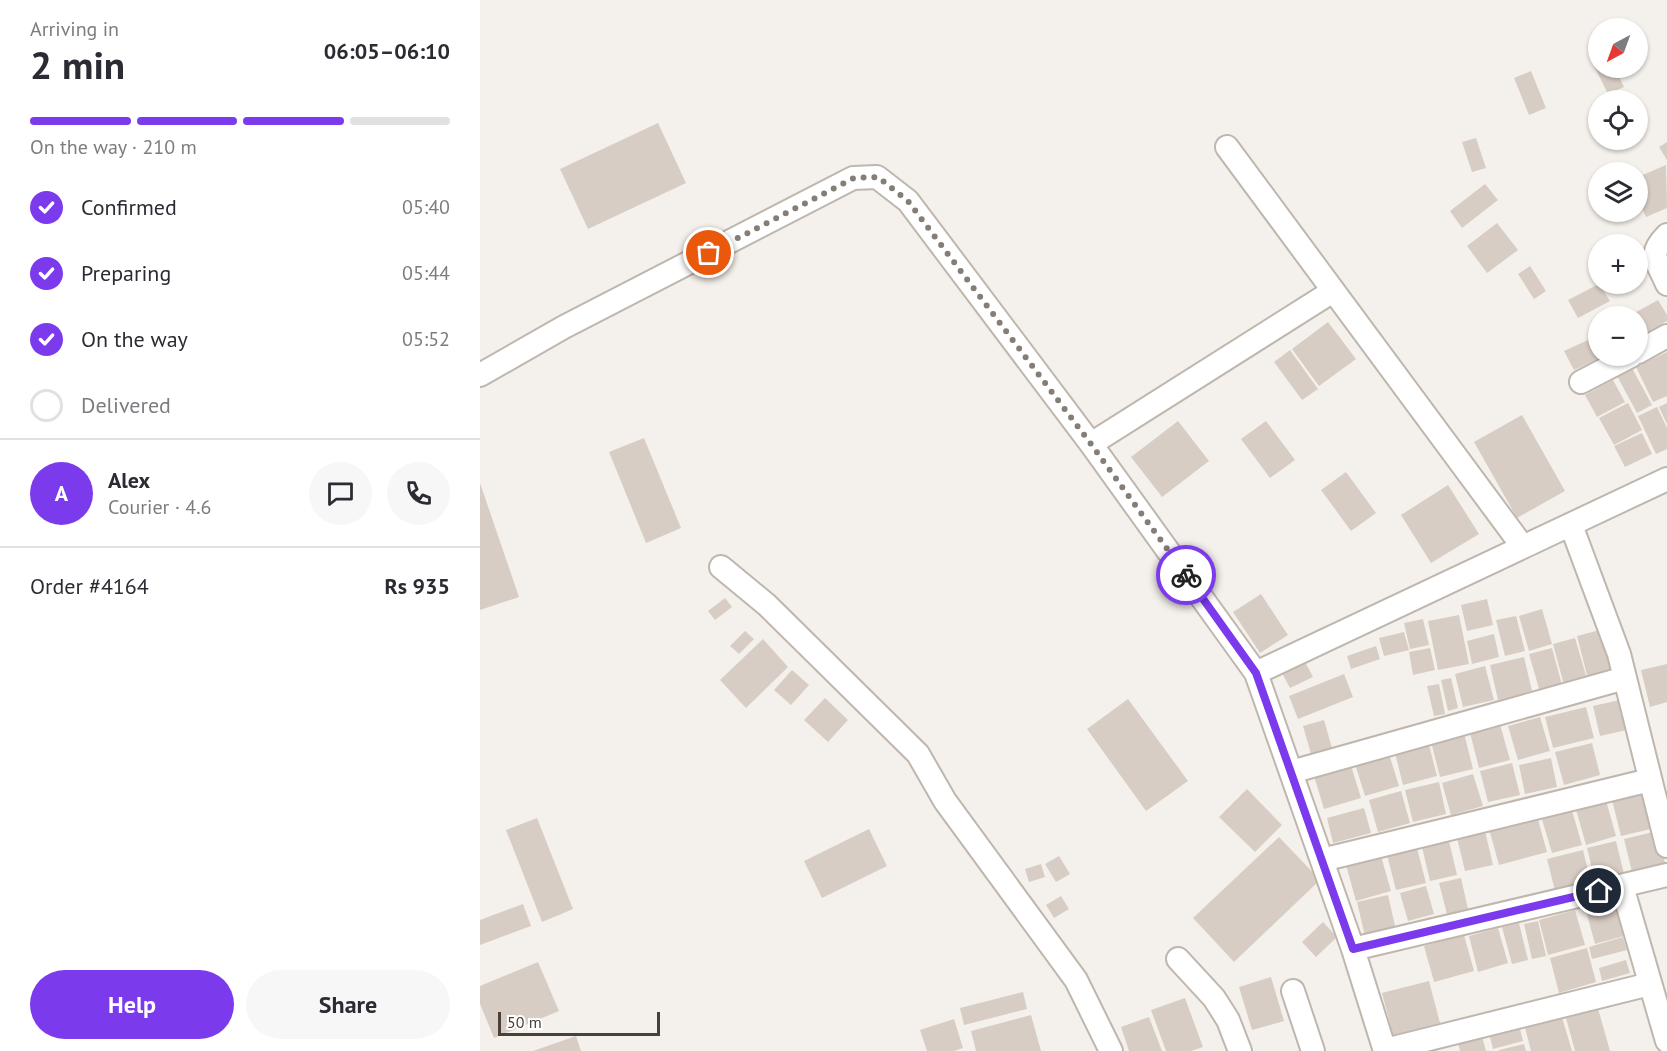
<!DOCTYPE html>
<meta charset="utf-8">
<style>
body{margin:0;font-family:"PT Sans",sans-serif;background:#f7f7f7;color:#2b2b33;height:100vh;display:flex;flex-direction:column;font-size:22px;white-space:nowrap}
*{box-sizing:border-box;margin:0}
p{font-size:20px;color:#7c7c81}
.icon{flex:none;width:33px;height:33px;fill:none;stroke:currentColor;stroke-width:2;stroke-linecap:round;stroke-linejoin:round}
.map{position:relative;flex:1;overflow:hidden}
.panel{display:flex;flex-direction:column;background:#fff;width:480px}
.panel>*{flex:none}
.needle{width:39px;rotate:221deg}
.buttons{position:absolute;left:1108px;top:18px;display:grid;gap:12px}
.buttons a{display:grid;place-items:center;width:60px;height:60px;border-radius:50%;background:#fff;box-shadow:0 2px 4px #0004;font-size:30px}
.scale{position:absolute;left:18px;bottom:15px;width:162px;box-sizing:border-box;padding-left:6px;border:3px solid #484039;border-top:0;font-size:16px;line-height:21px;white-space:nowrap;color:#484039;-webkit-text-stroke:4px #fff;paint-order:stroke}
.pin{position:absolute;display:grid;place-items:center;width:51px;height:51px;color:#fff;margin:-26px;border:3px solid #fff;border-radius:50%;box-shadow:0 2px 6px #0007}
.courier{position:absolute;display:grid;place-items:center;width:60px;height:60px;margin:-30px;border:4px solid #7c3aed;border-radius:50%;background:#fff;color:#222;box-shadow:0 2px 8px #0007}
.overview em{font-style:normal;font-weight:700}
.overview div{display:flex;flex-direction:column-reverse}
.overview{display:flex;align-items:center;justify-content:space-between;height:102px;padding:0 30px}
h1{font-size:39px;font-weight:700;line-height:45px}
.bar{display:grid;grid-template-columns:repeat(4,1fr);gap:9px 6px;align-content:center;height:72px;padding:0 30px}
.bar i{height:8px;border-radius:4px;background:#e1e1e2}
.bar .current{background:#7c3aed}
.bar p{grid-column:span 4}
.line{display:flex;align-items:center;gap:15px;padding:0 30px;border-top:2px solid #e1e1e2}
.line div{flex:1}
.round{display:grid;place-items:center;flex:none;width:63px;height:63px;border-radius:32px;background:#f7f7f7}
ol{padding:0 30px;list-style:none}
li{display:flex;align-items:center;gap:18px;height:66px}
li p{margin-inline-start:auto}
li .icon{padding:6px;border-radius:50%;background:#7c3aed;color:#fff;stroke-width:4}
li:last-child{color:#7c7c81}
li i{width:33px;height:33px;border:3px solid #e1e1e2;border-radius:50%}
.cta{display:flex;gap:12px;margin-top:auto;padding:12px 30px}
.cta a{flex:1;height:69px;border-radius:36px;background:#7c3aed;color:#fff;font-size:24px;font-weight:700;line-height:69px;text-align:center}
.cta a+a{background:#f7f7f7;color:#2b2b33}
main{display:flex;flex:1;min-height:0}
.map>svg:first-child{display:block}
.building{fill:#d8cdc4}
.lines{fill:none;stroke-linecap:round;stroke-linejoin:round}
.minor-casing{stroke:#bfb6ae;stroke-width:26}
.minor{stroke:#fff;stroke-width:22}
.done{stroke:#847e77;stroke-width:6;stroke-dasharray:0 10.8}
.route{stroke:#7c3aed;stroke-width:8}
</style>
<main>
<section class="panel">
<div class="overview"><div><h1>2 min</h1><p>Arriving in</p></div><em>06:05–06:10</em></div>
<div class="bar"><i class="current"></i><i class="current"></i><i class="current"></i><i></i><p>On the way · 210 m</p></div>
<ol>
<li><svg class="icon" aria-label="check" viewBox="0 0 24 24"><path d="M5 12l5 5 9-10"/></svg>Confirmed<p>05:40</p></li>
<li><svg class="icon" aria-label="check" viewBox="0 0 24 24"><path d="M5 12l5 5 9-10"/></svg>Preparing<p>05:44</p></li>
<li><svg class="icon" aria-label="check" viewBox="0 0 24 24"><path d="M5 12l5 5 9-10"/></svg>On the way<p>05:52</p></li>
<li><i></i>Delivered</li>
</ol>
<div class="line" style="height:108px"><b class="round" style="background:#7c3aed;color:#fff">A</b><div><b>Alex</b><p>Courier · 4.6</p></div><a class="round"><svg class="icon" aria-label="chat" viewBox="0 0 24 24"><path d="M4 5h16v11H9l-5 4z"/></svg></a><a class="round"><svg class="icon" aria-label="phone" viewBox="0 0 24 24"><path d="M5 4h4l2 5-3 2q2 4 5 5l2-3 5 2v4C11 20 4 13 5 4z"/></svg></a></div>
<div class="line" style="height:78px"><div>Order #4164</div><b>Rs 935</b></div>
<div class="cta"><a>Help</a><a>Share</a></div>
</section>
<div class="map">
<svg width="1187" height="1051" viewBox="0 0 1187 1051">
<rect width="100%" height="100%" fill="#f4f0eb"/>
<path class="building" d="M1119 56V68H1135L1144 87 1128 94 1111 60Z
M1051 71 1066 108 1049 115 1034 78Z
M178 123 206 183 108 229 80 169Z
M996 138 1006 168 992 172 982 142Z
M1187 142V160L1179 147Z
M1186 165 1187 208 1166 217 1158 200V177Z
M1005 184 1018 200 982 228 970 211Z
M1017 223 1038 250 1007 273 987 246Z
M1050 266 1066 291 1054 299 1038 274Z
M1119 284 1130 301 1098 318 1088 300Z
M1178 300 1187 315V321L1158 338V316H1149Z
M848 322 876 359 839 386 812 349Z
M1108 340 1118 359 1094 370 1084 351Z
M810 350 838 389 822 400 794 362Z
M1187 352V396L1173 402 1156 367Z
M1152 368 1172 405 1157 413 1137 376Z
M1133 380 1145 402 1117 417 1105 395Z
M1148 403 1162 430 1134 445 1119 418Z
M1187 403V424L1179 407Z
M1177 407 1187 428V449L1176 454 1158 416Z
M1042 415 1085 491 1037 518 994 442Z
M698 421 729 461 682 497 651 457Z
M786 421 815 460 790 478 761 439Z
M1162 433 1172 454 1145 467 1134 446Z
M164 438 201 528 166 543 129 452Z
M866 472 896 513 871 531 841 490Z
M0 483 39 597 0 610Z
M968 485 999 534 951 563 921 515Z
M781 594 808 635 780 653 753 612Z
M245 598 252 607 235 620 228 611Z
M1007 599 1013 625 987 631 981 605Z
M1062 609 1072 644 1049 651 1039 616Z
M979 615 989 664 958 670 948 621Z
M1036 616 1045 651 1025 656 1016 620Z
M943 619 949 645 930 649 924 623Z
M1120 630 1131 672 1108 679 1097 636Z
M265 631 274 639 259 654 250 646Z
M924 632 929 650 904 656 899 638Z
M1014 634 1019 657 992 664 987 641Z
M1095 638 1107 679 1084 685 1073 644Z
M283 639 308 667 266 708 240 680Z
M896 646 900 659 871 669 867 656Z
M950 648 955 670 933 675 929 652Z
M1072 648 1082 685 1060 692 1049 654Z
M1044 657 1052 691 1018 700 1010 665Z
M825 662 833 677 810 688 802 673Z
M1187 664V702L1170 707 1161 670Z
M1005 666 1014 700 983 707 975 674Z
M312 670 329 685 311 705 294 690Z
M864 674 873 697 818 719 809 696Z
M971 678 978 708 968 711 961 680Z
M959 684 965 714 954 716 947 686Z
M345 698 368 720 348 742 324 720Z
M648 699 708 781 666 811 607 729Z
M1144 699 1151 729 1120 736 1113 706Z
M1106 707 1114 738 1073 748 1065 717Z
M1018 717 1030 760 999 768 988 725Z
M1060 717 1070 751 1038 760 1028 726Z
M844 720 852 748 831 754 823 726Z
M983 729 993 769 960 777 950 738Z
M948 741 957 776 923 785 914 749Z
M1112 743 1120 775 1084 785 1075 752Z
M909 754 919 786 885 796 875 764Z
M1071 758 1077 787 1045 794 1039 765Z
M870 762 881 798 844 809 833 773Z
M1032 763 1040 795 1008 802 1000 771Z
M993 774 1003 806 971 815 962 783Z
M959 782 966 814 933 822 925 790Z
M767 789 802 825 775 852 739 817Z
M921 791 930 823 898 832 889 800Z
M1166 792 1175 828 1141 836 1132 800Z
M1125 797 1136 836 1106 845 1095 806Z
M1091 807 1102 845 1072 853 1061 816Z
M884 808 891 833 853 843 847 818Z
M1057 816 1067 852 1019 865 1009 829Z
M57 818 93 909 62 922 26 830Z
M389 829 407 866 342 898 324 861Z
M1005 831 1013 865 985 871 977 838Z
M1177 831 1185 863 1152 872 1144 839Z
M799 837 840 880 754 962 713 918Z
M969 841 977 875 950 881 942 847Z
M1136 841 1144 874 1115 881 1107 848Z
M937 848 946 883 916 890 907 855Z
M1103 850 1111 883 1075 891 1067 859Z
M579 856 590 874 576 882 565 864Z
M901 856 911 891 876 901 866 865Z
M561 864 565 877 549 882 545 869Z
M981 878 988 909 967 914 959 883Z
M946 886 954 914 928 921 920 893Z
M908 895 916 930 885 936 877 902Z
M581 896 589 909 574 918 566 905Z
M1133 899 1144 936 1115 944 1105 907Z
M43 904 51 926 0 945V920Z
M1095 910 1105 945 1068 955 1059 920Z
M1058 921 1066 956 1052 959 1044 924Z
M843 922 857 937 836 957 822 942Z
M1039 923 1048 960 1032 964 1022 927Z
M1018 928 1028 963 998 972 989 936Z
M984 935 994 971 954 982 944 946Z
M1143 937 1147 950 1112 959 1109 947Z
M1107 948 1116 982 1079 993 1070 958Z
M1146 960 1150 973 1122 981 1119 968Z
M58 962 79 1011 14 1038 0 1004V986Z
M791 977 804 1021 772 1030 759 987Z
M949 981 960 1023 913 1035 902 993Z
M543 992 547 1009 484 1025 480 1008Z
M705 998 723 1047 711 1051H686L671 1010Z
M1117 1005 1130 1051H1095L1085 1014Z
M1081 1014 1092 1051H1051L1044 1024Z
M551 1015 561 1051H496L491 1031Z
M669 1017 682 1051H649L641 1027Z
M474 1019 483 1048 474 1051H447L440 1030Z
M1038 1021 1043 1041 1013 1049 1008 1029Z
M1000 1029 1006 1051H980L976 1035Z
M96 1036 101 1051H53Z
M1044 1044 1046 1051H1019V1050Z"/>
<g class="lines">
<g class="minor-casing">
<path id="minor" d="M747 147 1043 547
M1187 235C1167 255 1177 260 1187 284
M1158 352 1187 336
M0 375 84 327 373 178 397 177 428 201 611 444 776 673
M1101 382 1151 356
M611 444 853 291
M1091 525 1139 654 1187 846
M241 567 287 605 438 754 465 801 596 980 631 1051
M811 772 1145 678
M842 860 1170 780
M1142 886 1187 1041
M873 949 1187 875
M698 959 734 998 748 1020 760 1051
M813 991 833 1051
M905 1050 1170 984
M905 1051 873 949 776 673 1187 479"/>
</g>
<use href="#minor" class="minor"/>
</g>
<g class="lines">
<path class="done" d="M229 253 374 178 398 177 428 201 611 444 706 575"/>
<path class="route" d="M706 575 776 673 873 949 1119 891"/>
</g>
</svg>
<div class="buttons">
<a><svg class="needle" viewBox="-14 -14 28 28"><path d="M0-13l5 13h-10z" fill="#e53935"/><path d="M0 13l5-13h-10z" fill="#7c7c81"/></svg></a>
<a><svg class="icon" aria-label="locate" viewBox="0 0 24 24"><circle cx="12" cy="12" r="6"/><path d="M12 2v4M12 18v4M2 12h4M18 12h4"/></svg></a>
<a><svg class="icon" aria-label="layers" viewBox="0 0 24 24"><path d="M12 4l9 5-9 5-9-5zM3 14l9 5 9-5"/></svg></a>
<a>+</a>
<a>−</a>
</div>
<div class="scale">50 m</div>
<div class="pin" style="left:229px;top:253px;background:#ea580c"><svg class="icon" aria-label="bag" viewBox="0 0 24 24"><path d="M5 8h14l-1 12H6zM9 8a3 3 0 0 1 6 0"/></svg></div>
<div class="pin" style="left:1119px;top:891px;background:#1f2937"><svg class="icon" aria-label="home" viewBox="0 0 24 24"><path d="M3 11l9-7 9 7M6 9v11h12V9"/></svg></div>
<div class="courier" style="left:706px;top:575px"><svg class="icon" aria-label="bike" viewBox="0 0 24 24"><circle cx="6" cy="16" r="4"/><circle cx="18" cy="16" r="4"/><path d="M6 16l4-8h5l3 8M10 8l3 8H6M13 5h3"/></svg></div>
</div>
</main>
